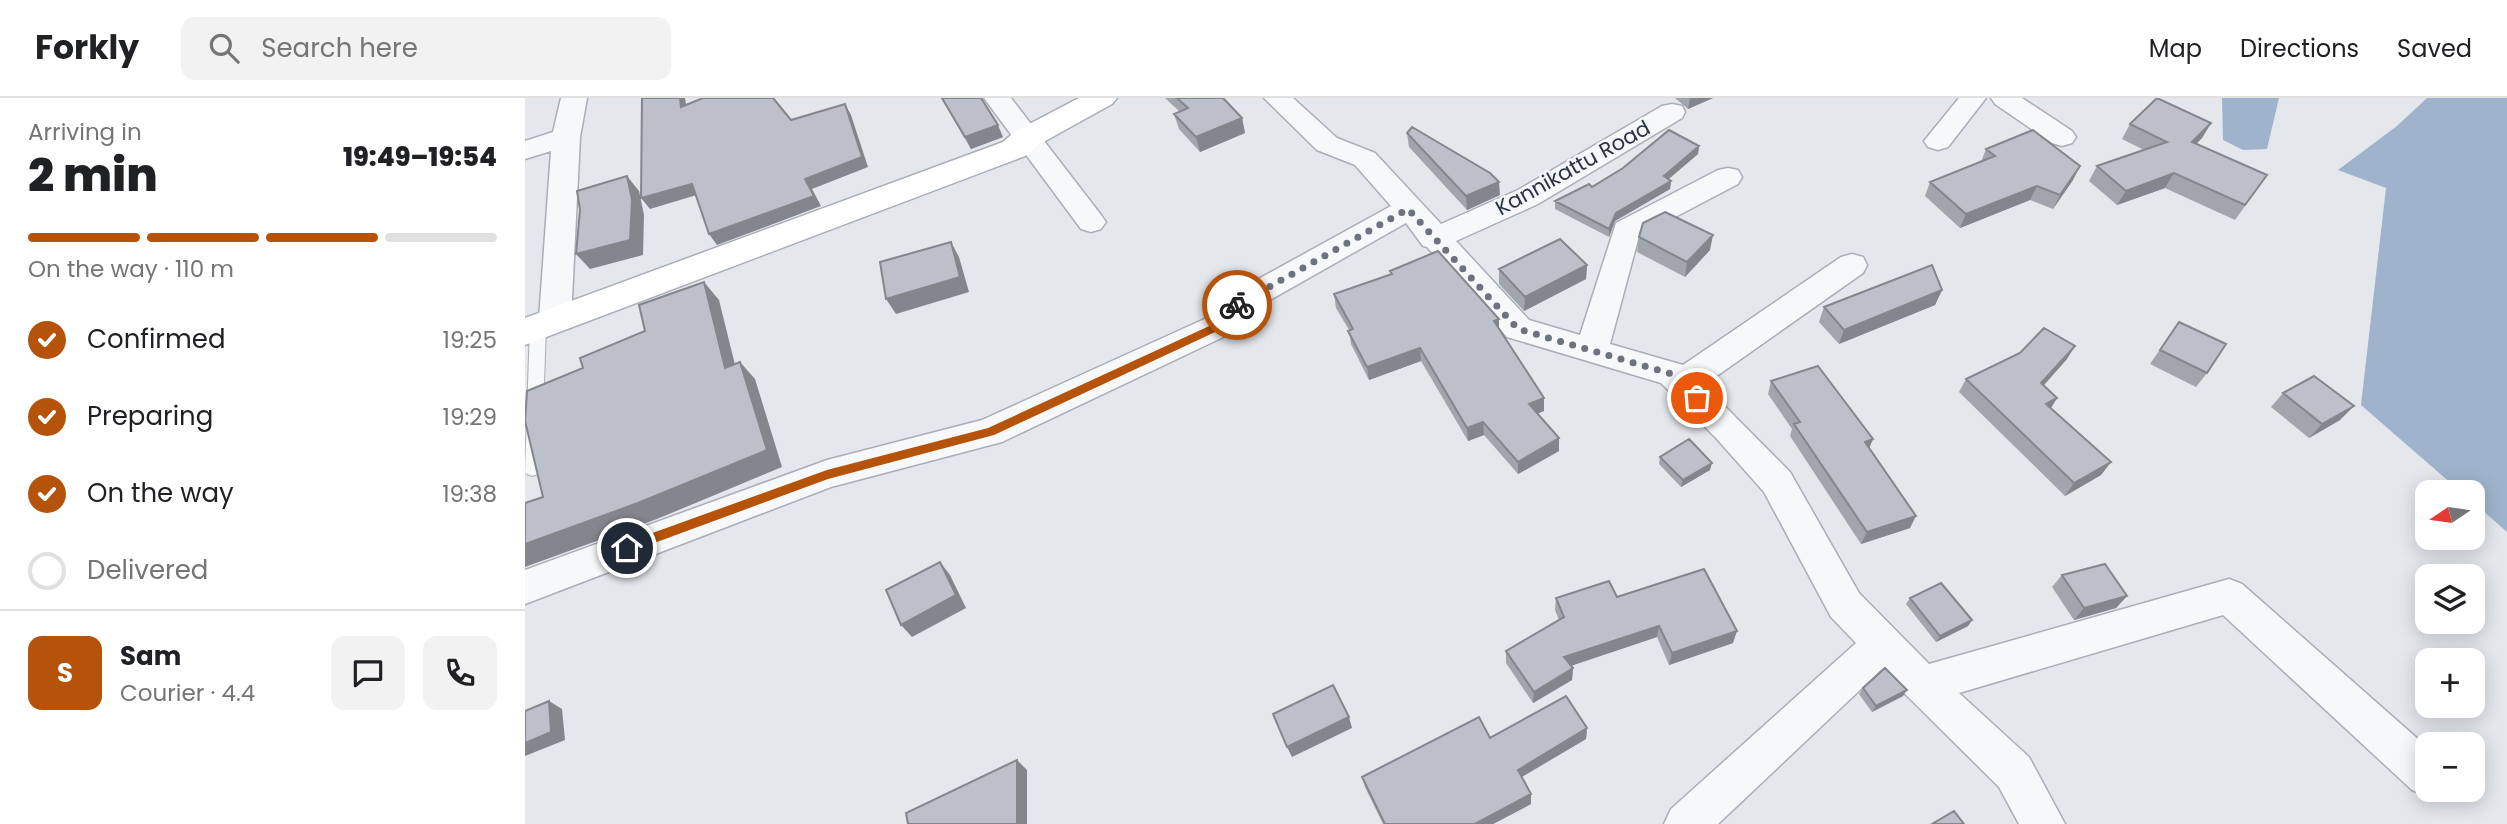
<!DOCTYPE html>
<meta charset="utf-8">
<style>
body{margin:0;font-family:Poppins,sans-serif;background:#f2f2f2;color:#202124;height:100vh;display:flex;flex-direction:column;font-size:26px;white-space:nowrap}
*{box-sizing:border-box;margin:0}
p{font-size:23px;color:#757577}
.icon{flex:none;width:38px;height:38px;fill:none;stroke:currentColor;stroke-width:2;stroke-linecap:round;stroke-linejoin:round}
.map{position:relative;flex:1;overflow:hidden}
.sheet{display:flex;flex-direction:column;background:#fff;width:525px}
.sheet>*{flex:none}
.needle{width:46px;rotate:257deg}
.controls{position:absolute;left:1890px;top:382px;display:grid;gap:14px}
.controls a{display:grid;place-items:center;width:70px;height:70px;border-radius:14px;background:#fff;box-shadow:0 4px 18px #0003;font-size:35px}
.pin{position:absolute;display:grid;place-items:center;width:60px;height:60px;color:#fff;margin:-30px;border:4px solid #fff;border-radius:50%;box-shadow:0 2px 7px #0007}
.courier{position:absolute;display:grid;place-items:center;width:70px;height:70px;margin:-35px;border:5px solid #b45309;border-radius:50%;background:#fff;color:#222;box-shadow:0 2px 9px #0007}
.head em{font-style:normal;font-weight:800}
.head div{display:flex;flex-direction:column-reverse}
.head{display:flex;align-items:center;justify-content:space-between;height:119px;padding:0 28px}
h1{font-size:46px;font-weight:800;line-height:52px}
.bar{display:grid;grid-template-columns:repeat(4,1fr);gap:10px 7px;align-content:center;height:84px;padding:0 28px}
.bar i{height:9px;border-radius:5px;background:#e0e0e0}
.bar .on{background:#b45309}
.bar p{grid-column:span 4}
.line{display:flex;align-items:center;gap:18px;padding:0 28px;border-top:2px solid #e0e0e0}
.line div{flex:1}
.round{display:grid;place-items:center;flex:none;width:74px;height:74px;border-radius:14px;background:#f2f2f2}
ol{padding:0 28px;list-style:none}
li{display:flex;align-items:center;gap:21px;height:77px}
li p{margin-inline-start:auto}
li .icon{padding:7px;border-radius:50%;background:#b45309;color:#fff;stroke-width:4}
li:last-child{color:#757577}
li i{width:38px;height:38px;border:4px solid #e0e0e0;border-radius:50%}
header{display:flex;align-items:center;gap:42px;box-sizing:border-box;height:98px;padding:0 35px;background:#fff;border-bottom:2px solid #e0e0e0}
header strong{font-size:33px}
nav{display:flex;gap:38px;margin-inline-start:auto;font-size:24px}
.search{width:490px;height:63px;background:#f2f2f2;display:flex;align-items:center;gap:18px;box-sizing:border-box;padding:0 24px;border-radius:14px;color:#757577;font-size:26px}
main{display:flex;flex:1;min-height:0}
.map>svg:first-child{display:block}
.water{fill:#9fb4cc}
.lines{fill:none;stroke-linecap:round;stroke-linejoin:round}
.service-casing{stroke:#a9aeb7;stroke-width:2}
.minor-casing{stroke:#a9aeb7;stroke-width:3}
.secondary-casing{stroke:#a9aeb7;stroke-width:3}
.service{fill:#f7f8fa;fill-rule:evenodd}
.minor{fill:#f7f8fa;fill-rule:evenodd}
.secondary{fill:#fff;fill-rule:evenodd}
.wall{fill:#a1a5ae}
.shaded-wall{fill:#83868d}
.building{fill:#bbc0ca;stroke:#83868d;stroke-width:2}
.route{fill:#b45309}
.done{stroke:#6c737f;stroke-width:7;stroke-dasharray:0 12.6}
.labels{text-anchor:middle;stroke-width:5;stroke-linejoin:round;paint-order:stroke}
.street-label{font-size:21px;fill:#2b3445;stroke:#f4f6f9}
</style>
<header>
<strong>Forkly</strong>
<div class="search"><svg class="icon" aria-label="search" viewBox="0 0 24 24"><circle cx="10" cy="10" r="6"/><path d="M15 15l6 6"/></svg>Search here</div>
<nav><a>Map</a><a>Directions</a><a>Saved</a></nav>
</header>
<main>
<section class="sheet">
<div class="head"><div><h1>2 min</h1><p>Arriving in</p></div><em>19:49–19:54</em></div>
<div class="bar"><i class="on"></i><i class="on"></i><i class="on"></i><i></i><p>On the way · 110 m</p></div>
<ol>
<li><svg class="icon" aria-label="check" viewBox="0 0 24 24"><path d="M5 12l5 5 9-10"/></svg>Confirmed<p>19:25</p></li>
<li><svg class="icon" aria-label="check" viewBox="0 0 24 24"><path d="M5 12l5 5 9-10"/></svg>Preparing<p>19:29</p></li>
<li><svg class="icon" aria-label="check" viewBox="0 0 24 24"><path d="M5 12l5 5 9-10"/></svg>On the way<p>19:38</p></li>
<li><i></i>Delivered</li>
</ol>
<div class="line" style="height:126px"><b class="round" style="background:#b45309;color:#fff">S</b><div><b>Sam</b><p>Courier · 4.4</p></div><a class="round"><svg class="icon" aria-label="chat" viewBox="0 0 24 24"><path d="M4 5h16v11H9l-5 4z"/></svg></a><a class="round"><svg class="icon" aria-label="phone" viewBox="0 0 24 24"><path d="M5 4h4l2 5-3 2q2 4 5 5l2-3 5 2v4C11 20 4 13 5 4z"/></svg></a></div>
</section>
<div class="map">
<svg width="1982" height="726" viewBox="0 0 1982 726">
<rect width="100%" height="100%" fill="#e4e7ec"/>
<path class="water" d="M1697 0H1754L1742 51 1718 52 1698 42Z
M1902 0H1982V434L1948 404V394H1936L1836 307 1861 90 1813 72 1872 28Z"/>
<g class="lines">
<g class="service-casing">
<path id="service" d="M13 222 21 228 16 371 13 376 7 378 0 375 5 228Z"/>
</g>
<g class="minor-casing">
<path id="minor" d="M36 0H62L55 39 46 221 41 229 30 233 19 229 14 221 26 53 0 61V43L28 34Z
M459 0H486L576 117 581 124 576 131 566 134 556 131Z
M739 0H768L812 40 850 55 916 126 993 92 1137 8 1147 6 1157 8 1160 14 1157 20 1013 106 931 143 1004 222 1055 237 1091 125 1193 72 1203 70 1213 72 1217 79 1213 86 1114 138 1085 246 1158 267 1316 159 1327 156 1338 159 1342 167 1338 175 1179 287 1265 374 1334 495 1404 566 1704 481 1717 486 1902 649V691L1917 692 1902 698 1887 692 1698 517 1434 595 1504 659 1540 726H1494L1474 689 1356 572 1193 726H1139L1146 711 1331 545 1306 519 1239 394 1191 340 1136 285 982 239 902 149 898 148 881 125 715 219 709 234 477 344 306 389 0 506V472L302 362 457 322 684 219 690 205 866 108 830 67 792 52Z
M1434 0H1461L1423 49 1413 52 1403 49 1399 43Z
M1466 0H1497L1547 33 1551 39 1547 45 1537 48 1527 45 1470 6Z"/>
</g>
<g class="secondary-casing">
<path id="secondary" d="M554 0H592L587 6 513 47 500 58 0 247V220L478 44 491 33Z"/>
</g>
<use href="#service" class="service"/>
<use href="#minor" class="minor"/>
<use href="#secondary" class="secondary"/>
</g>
<path class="wall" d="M416 0 478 39 446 51Z
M640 0H698L717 20 720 35 675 54 654 31 649 16 655 14Z
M1150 0H1188L1163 11Z
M1686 25 1677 40 1671 46 1742 77 1710 122 1640 90 1592 107 1564 83 1572 68 1619 52 1597 41 1605 26Z
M882 35 975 97 942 112 884 49Z
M1174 48 1173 56 1143 81 1146 83 1145 91 1090 123 1084 139 1030 111V103Z
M1461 51 1548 82 1528 111 1505 102 1435 130 1400 98 1405 84 1456 64Z
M1114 139 1185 152 1160 179 1112 154Z
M1062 167 1061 181 999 213 974 186V171Z
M865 173 974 231 1019 300V313L1013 315 1034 340V353L993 376 959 337 943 343 896 263 844 282 826 246 824 232 811 210 809 196 866 176Z
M1417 192 1410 207 1314 246 1294 224 1299 209Z
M1654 224 1682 275 1671 289 1625 266Z
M1542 261 1519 287 1532 300 1526 310 1586 364 1576 377 1540 398 1434 294 1441 281Z
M1246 283 1348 341 1344 349 1385 430 1336 446 1265 338 1267 331 1243 296Z
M1758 295 1815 322 1784 340 1746 309Z
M1135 359 1185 372 1156 389 1134 366Z
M1537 477 1602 498 1591 510 1549 522 1527 489Z
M1092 499 1208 545 1144 567 1132 539 1046 568 1048 570 1047 582 1008 605 981 565V553L1034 522 1030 512 1031 500Z
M1385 500 1447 522 1443 528 1411 544 1381 506Z
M1338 590 1378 598 1347 614 1334 596Z
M1062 630 1061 641 997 679 1006 706 968 726H858L840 689 837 679 965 640Z"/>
<path class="shaded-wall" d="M155 0H160L163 19 156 9Z
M1165 0H1188L1163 11Z
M320 6 326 17 343 69 287 91 296 108 192 147 184 136 280 81Z
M717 20 720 35 675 54 671 39Z
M1686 25 1677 40 1658 59 1667 44Z
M473 27 478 39 446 51 440 39Z
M1174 48 1173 56 1138 86 1139 78Z
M1555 68 1548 82 1528 111 1535 97Z
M1649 75 1640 90 1592 107 1601 93Z
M102 78 114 93 119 117 118 157 65 171 51 156Z
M1146 83 1145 91 1090 123 1084 139V131L1091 115Z
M974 84 975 97 942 112 941 98Z
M167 86 175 96 125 111 116 100Z
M1512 88 1505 102 1435 130 1441 116Z
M1188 137 1185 152 1160 179 1162 164Z
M426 144 434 159 444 194 371 216 361 201Z
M1062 167 1061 181 999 213 1000 199Z
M179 184 194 202 215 287 200 270Z
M1417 192 1410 207 1314 246 1319 232Z
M974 221V234L969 223Z
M1550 248 1542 261 1509 298 1516 285Z
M895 250 896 263 844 282 842 269Z
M215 264 230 281 257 369 132 421 0 469V446Z
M1019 300V313L1004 319V306Z
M1532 300 1524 313 1521 306Z
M1829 308 1815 322 1784 340 1797 326Z
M958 324 959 337 943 343 942 330Z
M1034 340V353L993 376V364Z
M1348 341 1343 353 1340 344Z
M1586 364 1576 377 1540 398 1549 385Z
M1187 365 1185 372 1156 389 1158 382Z
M1391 418 1385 430 1336 446 1342 434Z
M415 464 425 477 441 510 387 539 376 527Z
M1602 498 1591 510 1549 522 1559 510Z
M1447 522 1443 528 1411 544 1415 538Z
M1134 528 1132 539 1039 570V559Z
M1212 533 1208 545 1144 567 1147 555Z
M1048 570 1047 582 1008 605 1009 594Z
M1382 592 1378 598 1347 614 1351 608Z
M24 603 37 611 40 642 0 658V645Z
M824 619 827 630 767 659 762 649Z
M1062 630 1061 641 993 681V672Z
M492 662 502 672V726H492Z
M1006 696V706L968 726H950Z"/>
<path class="building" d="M117 0H155L156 9 178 0H248L266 22 320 6 337 59 280 81 289 98 184 136 167 86 116 100Z
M417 0H456L473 27 440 39Z
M652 0H698L717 20 671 39 649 16 663 10Z
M1632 0 1686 25 1667 44 1742 77 1720 107 1649 75 1601 93 1572 68 1642 44 1605 26Z
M887 29 965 75 974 84 941 98 882 35Z
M1144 32 1174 48 1139 78 1146 83 1091 115 1084 131 1030 103 1064 86 1067 89 1098 70Z
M1508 32 1555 68 1535 97 1512 88 1441 116 1405 84 1470 58 1461 51Z
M102 78 107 102 105 142 51 156 55 112 52 93Z
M1140 114 1188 137 1162 164 1114 139 1118 125Z
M1035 141 1062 167 1000 199 974 171Z
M426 144 435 179 361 201 355 164Z
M913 153 974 221 969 223 1019 300 1004 306 1034 340 993 364 958 324 942 330 895 250 842 269 823 233 828 231 809 196 867 176 865 173Z
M1407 167 1417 192 1319 232 1299 209Z
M179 184 200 270 215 264 242 352 113 405 0 446V405L18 399 0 323 2 293 58 270 55 260 120 233 114 207Z
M1654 224 1701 246 1682 275 1635 252Z
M1519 230 1550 248 1516 285 1532 300 1521 306 1586 364 1549 385 1441 281 1495 255Z
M1293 268 1348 341 1340 344 1391 418 1342 434 1269 326 1275 324 1246 283Z
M1789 278 1829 308 1797 326 1758 295Z
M1164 341 1187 365 1158 382 1135 359Z
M415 464 431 497 376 527 361 492Z
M1580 466 1602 498 1559 510 1537 477Z
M1179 471 1212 533 1147 555 1134 528 1039 559 1048 570 1009 594 981 553 1039 519 1031 500 1084 483 1092 499Z
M1416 485 1447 522 1415 538 1385 500Z
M1360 570 1382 592 1351 608 1338 590Z
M808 587 824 619 762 649 748 616Z
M1041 598 1062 630 993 672 1006 696 950 726H860L837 679 954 619 965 640Z
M24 603 26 634 0 645V613Z
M492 662V726H383L381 715Z
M1429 713 1439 726H1407Z"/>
<path class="route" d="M712 203 717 207 706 215 701 229 469 337 303 381 102 455 96 450 97 446 302 372 463 330 693 224 698 210Z"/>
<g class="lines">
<path class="done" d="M712 207 883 111 993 231 1147 276 1172 300"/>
</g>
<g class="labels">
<g class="street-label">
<text transform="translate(1048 70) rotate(-29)" y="7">Kannikattu Road</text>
</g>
</g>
</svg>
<div class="controls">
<a><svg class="needle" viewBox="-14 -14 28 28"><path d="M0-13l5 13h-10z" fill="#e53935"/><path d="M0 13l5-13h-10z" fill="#757577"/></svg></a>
<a><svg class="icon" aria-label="layers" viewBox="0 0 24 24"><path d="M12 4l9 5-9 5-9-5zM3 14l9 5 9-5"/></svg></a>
<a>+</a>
<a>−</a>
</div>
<div class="pin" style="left:1172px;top:300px;background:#ea580c"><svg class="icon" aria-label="bag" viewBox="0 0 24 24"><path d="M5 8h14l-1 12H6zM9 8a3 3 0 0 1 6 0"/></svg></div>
<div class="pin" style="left:102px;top:450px;background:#1f2937"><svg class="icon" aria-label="home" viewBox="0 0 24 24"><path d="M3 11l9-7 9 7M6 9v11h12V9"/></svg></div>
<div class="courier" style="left:712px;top:207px"><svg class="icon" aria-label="bike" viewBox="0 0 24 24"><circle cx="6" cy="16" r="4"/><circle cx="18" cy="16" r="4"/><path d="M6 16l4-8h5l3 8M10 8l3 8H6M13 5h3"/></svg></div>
</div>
</main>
